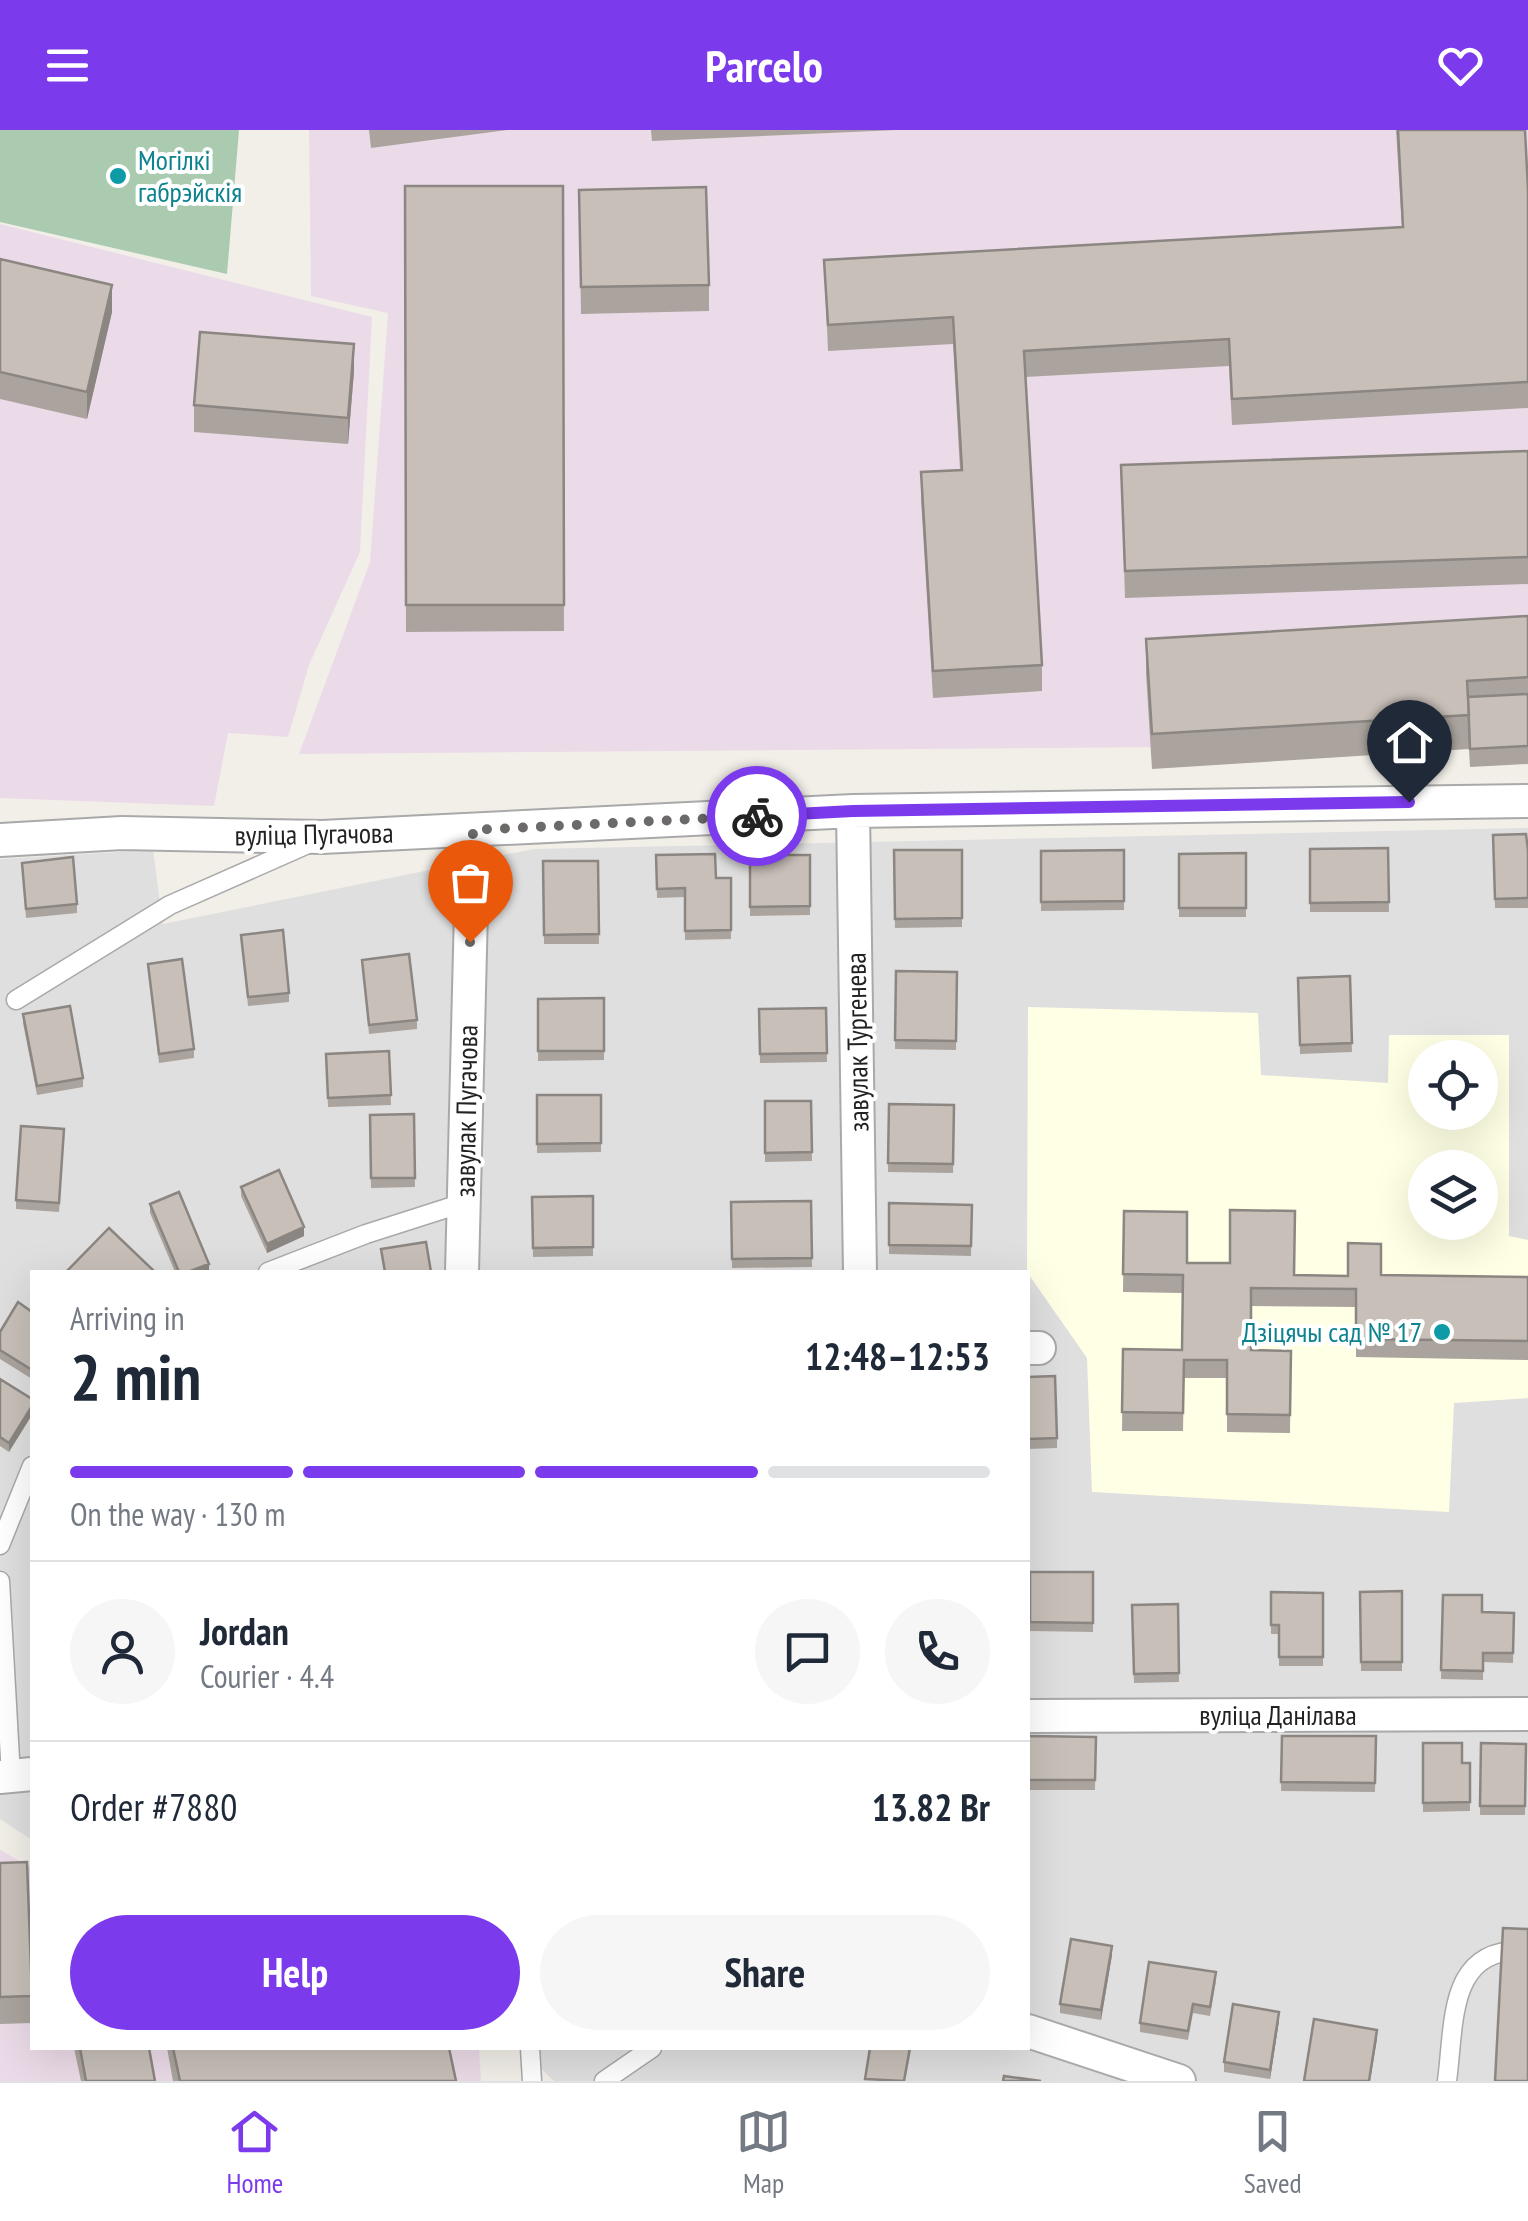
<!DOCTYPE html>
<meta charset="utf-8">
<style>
body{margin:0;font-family:"PT Sans Narrow",sans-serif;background:#f6f6f7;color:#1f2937;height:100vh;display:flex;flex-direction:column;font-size:38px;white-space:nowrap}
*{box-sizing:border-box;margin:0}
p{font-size:32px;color:#747a83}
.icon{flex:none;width:55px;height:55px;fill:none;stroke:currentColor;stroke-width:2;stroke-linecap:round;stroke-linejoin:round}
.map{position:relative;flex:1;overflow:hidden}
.details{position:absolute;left:30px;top:1140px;width:1000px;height:780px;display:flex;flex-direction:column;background:#fff;border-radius:0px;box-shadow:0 10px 40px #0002}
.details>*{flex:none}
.fabs{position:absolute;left:1408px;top:910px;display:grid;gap:20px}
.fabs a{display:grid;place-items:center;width:90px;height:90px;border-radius:50%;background:#fff;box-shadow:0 10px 40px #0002;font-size:50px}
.pin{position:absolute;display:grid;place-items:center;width:85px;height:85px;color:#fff;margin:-102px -42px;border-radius:50% 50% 50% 0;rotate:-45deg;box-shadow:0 0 10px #0007}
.pin .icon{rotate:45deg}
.courier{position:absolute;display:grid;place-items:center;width:100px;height:100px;margin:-50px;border:8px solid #7c3aed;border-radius:50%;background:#fff;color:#222;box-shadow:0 2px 12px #0007}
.overview em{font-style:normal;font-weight:800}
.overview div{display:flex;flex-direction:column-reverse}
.overview{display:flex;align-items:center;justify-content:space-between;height:170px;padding:0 40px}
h1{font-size:65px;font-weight:800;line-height:75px}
.bar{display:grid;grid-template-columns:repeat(4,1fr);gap:15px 10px;align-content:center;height:120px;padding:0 40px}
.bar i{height:12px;border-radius:8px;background:#e0e1e3}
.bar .selected{background:#7c3aed}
.bar p{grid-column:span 4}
.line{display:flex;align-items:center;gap:25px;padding:0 40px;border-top:2px solid #e0e1e3}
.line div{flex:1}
.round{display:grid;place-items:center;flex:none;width:105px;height:105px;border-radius:52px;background:#f6f6f7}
.button{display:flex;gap:20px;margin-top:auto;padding:20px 40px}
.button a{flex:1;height:115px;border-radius:60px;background:#7c3aed;color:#fff;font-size:40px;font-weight:800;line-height:115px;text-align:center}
.button a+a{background:#f6f6f7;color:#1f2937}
header{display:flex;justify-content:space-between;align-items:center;height:130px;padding:0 40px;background:#7c3aed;color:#fff;font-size:45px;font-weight:800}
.dock{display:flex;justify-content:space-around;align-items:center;height:140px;border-top:2px solid #e0e1e3;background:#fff;font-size:28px;color:#747a83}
.dock a{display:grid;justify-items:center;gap:5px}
.dock .selected{color:#7c3aed}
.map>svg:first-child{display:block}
.residential{fill:#e0dfdf;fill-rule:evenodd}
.industrial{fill:#ebdbe8}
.education{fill:#ffffe5;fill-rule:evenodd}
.cemetery{fill:#aacbaf}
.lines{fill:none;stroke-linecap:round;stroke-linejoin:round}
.service-casing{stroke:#a9a9a9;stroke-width:21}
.minor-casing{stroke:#a9a9a9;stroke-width:36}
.service{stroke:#fff;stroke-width:18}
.minor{stroke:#fff;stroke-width:32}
.wall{fill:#aba49e}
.shaded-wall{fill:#8b8681}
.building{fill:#c7bfb8;stroke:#8b8681;stroke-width:2.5}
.done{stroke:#6b6a68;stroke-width:10;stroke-dasharray:0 18}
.route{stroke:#7c3aed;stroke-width:12}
.culture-dot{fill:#0f9aa8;stroke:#fff;stroke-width:4}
.labels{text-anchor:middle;stroke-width:8;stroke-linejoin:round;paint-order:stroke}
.culture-label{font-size:28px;fill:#0d838f;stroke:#fff;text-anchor:start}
.street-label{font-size:28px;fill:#222;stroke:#fff}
</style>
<header><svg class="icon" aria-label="menu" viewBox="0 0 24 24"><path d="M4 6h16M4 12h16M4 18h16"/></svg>Parcelo<svg class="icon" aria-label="heart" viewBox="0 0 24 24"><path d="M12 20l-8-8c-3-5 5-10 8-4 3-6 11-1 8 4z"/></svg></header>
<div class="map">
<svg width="1528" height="1951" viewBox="0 0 1528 1951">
<rect width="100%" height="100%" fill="#f2efe9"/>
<path class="residential" d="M1528 698V1951H554L519 1918H1028V1142H32V1710L0 1689V729L153 720 163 794 534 719ZM1425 928H1480V982H1425ZM1425 1038H1480V1092H1425Z"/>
<path class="industrial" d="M309 0H1528V614L299 624 370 432 388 183 311 166Z
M0 94 372 187 360 422 309 535 288 607 228 603 214 676 0 668Z
M0 1720 32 1738V1918H479L481 1951H0Z"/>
<path class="education" d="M1028 877 1258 883 1261 945 1388 953 1389 905H1509V1106L1528 1110V1268L1454 1273 1449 1382 1092 1362 1087 1228 1027 1142ZM1425 928H1480V982H1425ZM1425 1038H1480V1092H1425Z"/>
<path class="cemetery" d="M0 0H239L227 144 0 92Z"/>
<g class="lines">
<g class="service-casing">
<path id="service" d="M16 870 170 775 308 714
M268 1142 366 1104 463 1073
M0 1415 32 1336
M0 1451 11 1646
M530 1918 532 1951
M604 1951 652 1918
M1447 1951C1455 1892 1447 1815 1528 1821"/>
</g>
<g class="minor-casing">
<path id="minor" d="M853 681 860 1142
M0 710 122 703 322 707 853 681 1528 671
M462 1142 473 700
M1028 1218H1039
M1028 1586 1528 1584
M0 1647 32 1644
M1028 1901 1179 1951"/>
</g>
<use href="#service" class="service"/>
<use href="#minor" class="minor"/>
</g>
<path class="wall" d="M369 0H507L371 18Z
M651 0H897L652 11Z
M1396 0H1525L1528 60V278L1232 295 1229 236 1025 247 1042 535V561L933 568 921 369V342L960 340 953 214 828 221 824 130 1402 97Z
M405 56H563L564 501 406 502Z
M579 60 709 155V181L581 184Z
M0 129 112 182 87 289 0 269Z
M354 241 348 314 194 302V275Z
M1528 321V454L1125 468 1121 335Z
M1528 486V634L1470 637 1469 619 1152 639 1146 544V509Z
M1493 705 1528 720V778H1495Z
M1388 718 1389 782H1310V719Z
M894 720H962V797L895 798Z
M1124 720V780L1041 781V721Z
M1246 723V787H1179V724Z
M656 725 716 748H731V809L685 810V767L657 768Z
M750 725H810V785L750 786Z
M543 731H598L599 814H544Z
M22 733 77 774V783L26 788Z
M241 805 289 863V872L248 876Z
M362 830 417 890V899L369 904Z
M148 834 194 919V928L159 933Z
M896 841 957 842 956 920 895 919Z
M1350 846 1352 922 1300 924 1298 848Z
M604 868V930L538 931V869Z
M826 878 827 932 760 933 759 879Z
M23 884 83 948V957L37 965 23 893Z
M389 921 391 975 328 977 326 924Z
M537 965H601V1022L537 1023Z
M765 971H811L812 1031 765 1032Z
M889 974 954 975 953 1043 888 1042Z
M414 984 415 1057 371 1058 370 985Z
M64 1008 59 1082 16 1079V1070Z
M241 1057 304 1106 267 1123 241 1066Z
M593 1066V1126L533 1127 532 1067Z
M811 1071 812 1137 732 1138 731 1072Z
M889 1073 972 1075 971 1126 889 1124Z
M150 1074 209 1142H175L150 1083Z
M1124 1081 1187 1133 1294 1145 1528 1147V1230L1356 1227V1177L1251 1176V1220L1291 1221 1290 1303 1227 1302V1248H1184L1183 1301H1122L1123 1219 1182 1220V1163L1123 1162Z
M32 1182V1249L0 1229V1202Z
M1028 1247 1057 1308V1318L1028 1319Z
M0 1249 32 1269 9 1322 0 1316Z
M1030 1442H1093V1502L1030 1501Z
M1402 1461V1541H1361L1360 1462Z
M1271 1462 1323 1463V1536H1279V1504H1271Z
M1443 1465 1482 1482 1514 1483 1513 1533 1483 1532V1550L1441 1549Z
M1178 1474 1179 1552 1134 1553 1132 1475Z
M1028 1606 1096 1607 1095 1660H1028Z
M1282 1606H1376L1375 1662 1281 1661Z
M1423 1613 1462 1633H1470V1681L1423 1682Z
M1481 1613 1526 1614 1525 1685H1480Z
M0 1733 32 1866V1893L0 1894Z
M1112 1825 1101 1890 1060 1883V1874Z
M1216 1851 1210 1886 1193 1883 1188 1910 1140 1902V1893Z
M1279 1891 1270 1949 1224 1942V1932Z
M74 1918H149L155 1951H81Z
M167 1918H449L456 1951H173Z"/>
<path class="shaded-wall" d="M112 155V182L87 289V262Z
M354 214V241L348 314V288Z
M304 1097V1106L267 1123V1114Z
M209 1134V1142H188Z
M32 1276V1285L9 1322V1313Z
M1112 1816V1825L1101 1890V1880Z
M1279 1882V1891L1270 1949V1940Z
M1377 1900V1909L1370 1951H1369Z"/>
<path class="building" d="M1398 0H1525L1528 60V252L1232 269 1229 209 1024 221 1042 535 933 541 921 342 962 340 953 187 828 195 824 130 1403 97Z
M405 56H563L564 475H406Z
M706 57 709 155 581 157 579 60Z
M0 129 112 155 87 262 0 242Z
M200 202 354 214 348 288 194 275Z
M1528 321V427L1125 441 1121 335Z
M1528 486V547L1467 551 1469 585 1152 604 1146 509Z
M1528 564V616L1470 619 1468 567Z
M1526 704 1528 720V768L1495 769 1493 705Z
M1388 718 1389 772 1310 773V719Z
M894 720H962V788L895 789Z
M1124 720V771L1041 772V721Z
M1246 723V778H1179V724Z
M715 724 716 748H731V800L685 801V758L657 759 656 725Z
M750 725H810V776L750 777Z
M73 727 77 774 26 779 22 733Z
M543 731H598L599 804 544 805Z
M283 800 289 863 248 867 241 805Z
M409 824 417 890 369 895 362 830Z
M182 829 194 919 159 924 148 834Z
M896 841 957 842 956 911 895 910Z
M1350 846 1352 913 1300 915 1298 848Z
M604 868V921H538V869Z
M70 876 83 948 37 956 23 884Z
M826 878 827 923 760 924 759 879Z
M389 921 391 965 328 968 326 924Z
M537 965H601V1013L537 1014Z
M765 971H811L812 1022 765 1023Z
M889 974 954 975 953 1034 888 1033Z
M414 984 415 1048H371L370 985Z
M21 996 64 999 59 1073 16 1070Z
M279 1040 304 1097 267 1114 241 1057Z
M179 1062 209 1134 188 1142H179L150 1074Z
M593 1066V1117L533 1118 532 1067Z
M811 1071 812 1128 732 1129 731 1072Z
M889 1073 972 1075 971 1116 889 1115Z
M1230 1080 1295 1081 1294 1145 1348 1146V1113L1381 1114V1145L1528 1147V1211L1356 1209V1159L1251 1158V1220L1291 1221 1290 1285 1227 1284V1230H1184L1183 1283 1122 1282 1123 1219 1182 1220 1183 1145 1123 1144 1124 1081 1187 1082V1133H1230Z
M109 1098 155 1142H66Z
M426 1112 431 1142H385L381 1119Z
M18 1172 32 1182V1240L0 1220V1202Z
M1055 1246 1057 1308 1028 1309V1247Z
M0 1249 32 1269V1276L9 1313 0 1307Z
M1030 1442H1093V1493L1030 1492Z
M1402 1461V1532H1361L1360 1462Z
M1271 1462 1323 1463V1527H1279V1495H1271Z
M1443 1465H1482V1482L1514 1483 1513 1523H1483V1541L1441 1540Z
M1178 1474 1179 1543 1134 1544 1132 1475Z
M1028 1606 1096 1607 1095 1650H1028Z
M1282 1606H1376L1375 1653 1281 1652Z
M1423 1613H1462V1633H1470V1672L1423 1673Z
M1481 1613 1526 1614 1525 1676H1480Z
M27 1732 32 1866 0 1867V1733Z
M1503 1798 1528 1799V1951H1495Z
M1071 1809 1112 1816 1101 1880 1060 1874Z
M1149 1832 1216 1842 1210 1877 1193 1874 1188 1901 1140 1893Z
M1233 1874 1279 1882 1270 1940 1224 1932Z
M1314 1889 1377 1900 1369 1951H1304Z
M80 1918H149L155 1951H86Z
M173 1918H449L456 1951H180Z
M870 1918H910L904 1951 865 1949Z
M1004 1946 1041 1951H1003Z"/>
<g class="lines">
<path class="done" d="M470 812 473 700 757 686"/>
<path class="route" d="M757 686 853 681 1409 672"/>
</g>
<g class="culture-dot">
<circle cx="118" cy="46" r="10"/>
<circle cx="1442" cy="1202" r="10"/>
</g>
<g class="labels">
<g class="culture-label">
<text x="138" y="40">Могілкі<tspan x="138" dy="32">габрэйскія</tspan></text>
<text x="1422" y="1212" text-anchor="end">Дзіцячы сад № 17</text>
</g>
<g class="street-label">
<text transform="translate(314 704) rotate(-1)" y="10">вуліца Пугачова</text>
<text transform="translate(857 912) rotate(-91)" y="10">завулак Тургенева</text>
<text transform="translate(466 981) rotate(-89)" y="10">завулак Пугачова</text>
<text x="1278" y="1595">вуліца Данілава</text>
</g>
</g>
</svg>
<div class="fabs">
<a><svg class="icon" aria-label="locate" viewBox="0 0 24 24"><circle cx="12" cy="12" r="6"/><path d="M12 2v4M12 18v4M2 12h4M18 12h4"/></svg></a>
<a><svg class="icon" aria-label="layers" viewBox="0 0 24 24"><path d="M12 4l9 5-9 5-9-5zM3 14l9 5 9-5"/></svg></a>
</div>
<div class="pin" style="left:470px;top:812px;background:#ea580c"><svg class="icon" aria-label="bag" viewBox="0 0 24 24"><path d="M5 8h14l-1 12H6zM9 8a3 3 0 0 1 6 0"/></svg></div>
<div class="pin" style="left:1409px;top:672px;background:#1f2937"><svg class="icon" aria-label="home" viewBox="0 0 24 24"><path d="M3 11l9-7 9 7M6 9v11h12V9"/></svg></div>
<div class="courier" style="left:757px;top:686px"><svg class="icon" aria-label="bike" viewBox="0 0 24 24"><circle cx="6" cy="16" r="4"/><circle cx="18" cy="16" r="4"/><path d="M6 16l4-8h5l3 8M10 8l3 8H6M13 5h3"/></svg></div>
<section class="details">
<div class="overview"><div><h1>2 min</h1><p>Arriving in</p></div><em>12:48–12:53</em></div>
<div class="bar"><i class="selected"></i><i class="selected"></i><i class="selected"></i><i></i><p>On the way · 130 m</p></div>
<div class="line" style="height:180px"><a class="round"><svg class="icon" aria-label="person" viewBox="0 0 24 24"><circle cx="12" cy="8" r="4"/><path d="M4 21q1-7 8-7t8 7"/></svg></a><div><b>Jordan</b><p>Courier · 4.4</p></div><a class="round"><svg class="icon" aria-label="chat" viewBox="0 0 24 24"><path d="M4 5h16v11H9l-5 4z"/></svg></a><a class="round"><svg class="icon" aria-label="phone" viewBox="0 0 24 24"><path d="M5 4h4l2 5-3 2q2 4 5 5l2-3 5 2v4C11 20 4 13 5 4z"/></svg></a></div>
<div class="line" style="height:130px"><div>Order #7880</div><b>13.82 Br</b></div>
<div class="button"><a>Help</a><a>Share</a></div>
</section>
</div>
<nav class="dock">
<a class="selected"><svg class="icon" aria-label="home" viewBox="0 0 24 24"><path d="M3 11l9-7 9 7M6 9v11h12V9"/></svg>Home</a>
<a><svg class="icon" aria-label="map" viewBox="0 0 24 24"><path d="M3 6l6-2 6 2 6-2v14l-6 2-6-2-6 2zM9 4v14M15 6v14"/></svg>Map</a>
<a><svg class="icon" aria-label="saved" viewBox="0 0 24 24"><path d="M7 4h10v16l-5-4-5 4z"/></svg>Saved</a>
</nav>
